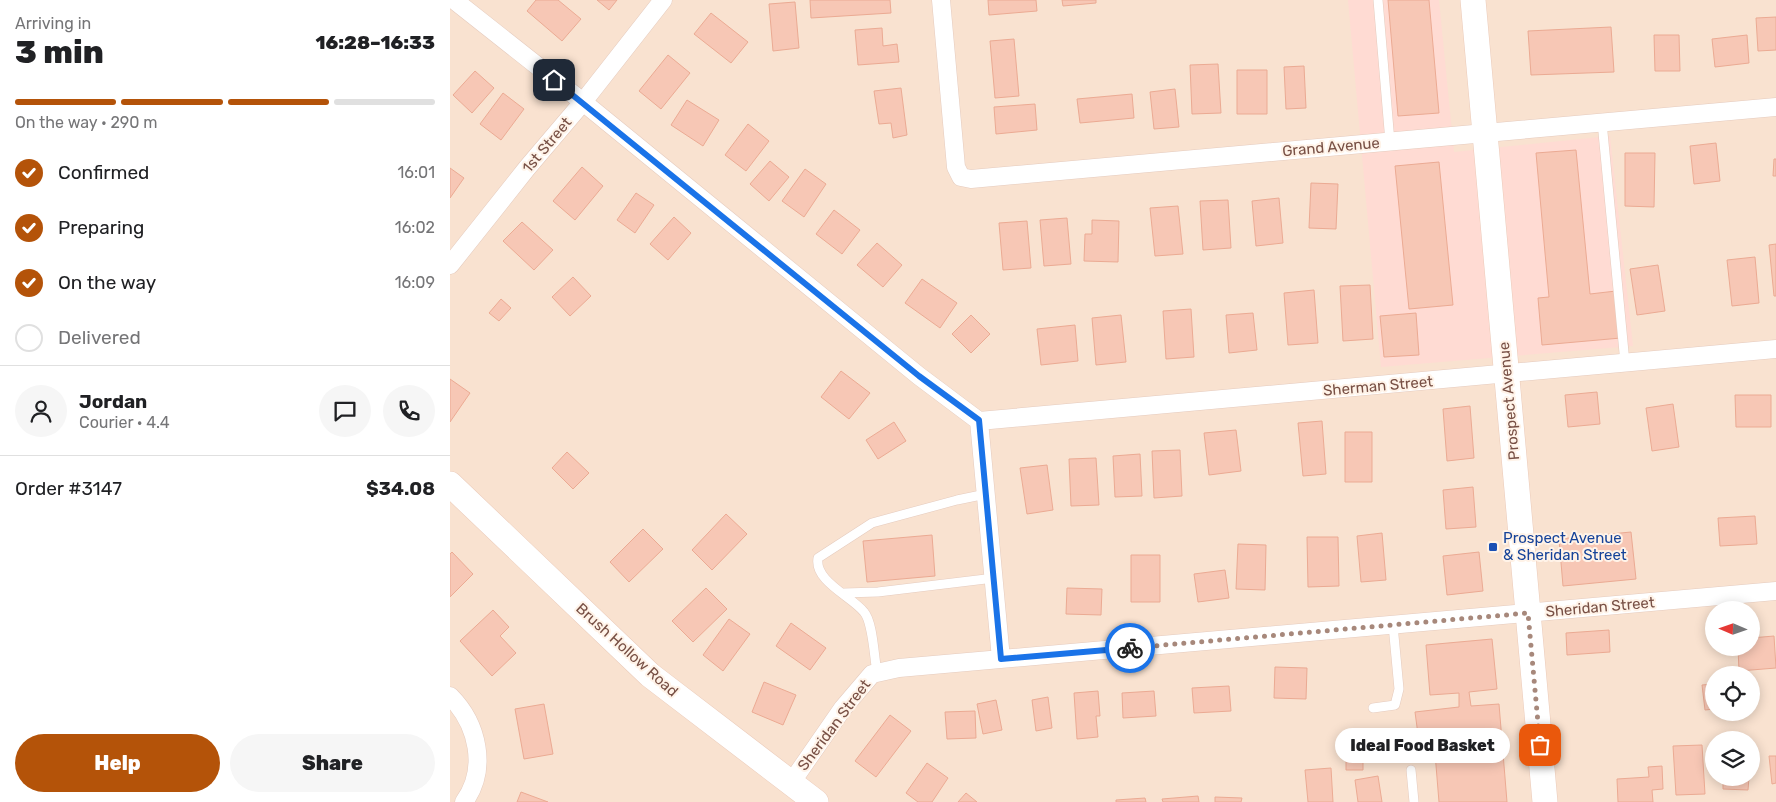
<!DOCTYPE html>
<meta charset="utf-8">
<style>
body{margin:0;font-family:Rubik,sans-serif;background:#f6f6f6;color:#202124;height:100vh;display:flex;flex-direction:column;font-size:19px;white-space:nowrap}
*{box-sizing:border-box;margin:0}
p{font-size:16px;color:#757577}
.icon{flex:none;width:28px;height:28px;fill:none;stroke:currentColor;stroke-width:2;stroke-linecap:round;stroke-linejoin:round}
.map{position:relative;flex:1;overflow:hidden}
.side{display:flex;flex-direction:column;background:#fff;width:450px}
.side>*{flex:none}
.needle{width:32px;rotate:272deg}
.buttons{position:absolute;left:1255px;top:601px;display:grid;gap:10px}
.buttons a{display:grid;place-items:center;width:55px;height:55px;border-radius:50%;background:#fff;box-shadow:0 2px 12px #0003;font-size:25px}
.pin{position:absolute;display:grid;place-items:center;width:42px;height:42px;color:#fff;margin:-21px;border-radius:10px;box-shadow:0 2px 8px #0006}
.courier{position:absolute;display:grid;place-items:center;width:50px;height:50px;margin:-25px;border:4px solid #1a73e8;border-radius:50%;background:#fff;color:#222;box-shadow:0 1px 6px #0007}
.bubble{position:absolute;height:35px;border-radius:18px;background:#fff;box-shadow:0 2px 12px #0003;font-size:16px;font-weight:800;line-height:35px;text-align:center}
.headline em{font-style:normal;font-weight:800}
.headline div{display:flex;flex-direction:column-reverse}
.headline{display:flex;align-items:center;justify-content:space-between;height:85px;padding:0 15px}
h1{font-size:32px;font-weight:800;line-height:38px}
.bar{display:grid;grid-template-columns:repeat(4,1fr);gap:8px 5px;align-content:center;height:60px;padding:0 15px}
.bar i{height:6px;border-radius:4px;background:#e0e0e0}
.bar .on{background:#b45309}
.bar p{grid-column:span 4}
.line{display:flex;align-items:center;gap:12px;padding:0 15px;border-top:1px solid #e0e0e0}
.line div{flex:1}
.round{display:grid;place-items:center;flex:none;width:52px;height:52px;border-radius:26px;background:#f6f6f6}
ol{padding:0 15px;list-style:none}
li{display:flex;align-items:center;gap:15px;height:55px}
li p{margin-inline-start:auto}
li .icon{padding:5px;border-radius:50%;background:#b45309;color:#fff;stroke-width:4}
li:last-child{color:#757577}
li i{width:28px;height:28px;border:2px solid #e0e0e0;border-radius:50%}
.action{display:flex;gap:10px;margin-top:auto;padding:10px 15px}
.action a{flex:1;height:58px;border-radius:30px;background:#b45309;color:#fff;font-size:20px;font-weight:800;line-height:58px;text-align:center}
.action a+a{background:#f6f6f6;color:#202124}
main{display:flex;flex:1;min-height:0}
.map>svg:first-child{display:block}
.residential{fill:#f9e2d0;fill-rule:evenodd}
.commercial{fill:#ffdbd3}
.building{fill:#f7c7b5;stroke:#ebaa93}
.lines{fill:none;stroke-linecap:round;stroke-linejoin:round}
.lane-casing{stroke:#e5cbbe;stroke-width:10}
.street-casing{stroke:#e5cbbe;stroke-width:19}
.secondary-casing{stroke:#ebcbba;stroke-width:26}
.lane{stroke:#fff;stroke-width:9}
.street{stroke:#fff;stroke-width:18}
.secondary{stroke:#fff;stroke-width:25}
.done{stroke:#a7887b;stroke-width:5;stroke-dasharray:0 9}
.route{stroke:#1a73e8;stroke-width:6}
.transit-dot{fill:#1a4fb4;stroke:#fff3e8;stroke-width:2}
.labels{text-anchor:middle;stroke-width:4;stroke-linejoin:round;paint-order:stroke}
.street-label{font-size:15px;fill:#785045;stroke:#fff3e8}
.transit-label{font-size:15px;fill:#164399;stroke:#fff3e8;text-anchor:start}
</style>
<main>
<section class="side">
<div class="headline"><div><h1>3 min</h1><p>Arriving in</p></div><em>16:28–16:33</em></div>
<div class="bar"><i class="on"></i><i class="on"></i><i class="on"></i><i></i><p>On the way · 290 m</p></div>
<ol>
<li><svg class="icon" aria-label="check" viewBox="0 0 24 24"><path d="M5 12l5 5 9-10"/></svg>Confirmed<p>16:01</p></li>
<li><svg class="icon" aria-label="check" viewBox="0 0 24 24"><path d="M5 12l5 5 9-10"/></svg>Preparing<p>16:02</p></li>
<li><svg class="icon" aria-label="check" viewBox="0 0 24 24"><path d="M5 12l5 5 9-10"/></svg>On the way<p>16:09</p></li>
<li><i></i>Delivered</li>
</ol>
<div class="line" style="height:90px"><a class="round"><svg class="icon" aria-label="person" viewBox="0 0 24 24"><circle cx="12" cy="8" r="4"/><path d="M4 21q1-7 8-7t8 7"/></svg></a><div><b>Jordan</b><p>Courier · 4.4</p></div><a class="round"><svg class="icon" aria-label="chat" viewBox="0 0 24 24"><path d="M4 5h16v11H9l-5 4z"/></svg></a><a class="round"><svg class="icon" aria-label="phone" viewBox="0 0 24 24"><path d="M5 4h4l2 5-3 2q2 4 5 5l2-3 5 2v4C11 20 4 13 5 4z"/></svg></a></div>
<div class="line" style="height:65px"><div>Order #3147</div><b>$34.08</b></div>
<div class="action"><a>Help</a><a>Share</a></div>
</section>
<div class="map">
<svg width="1326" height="802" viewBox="0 0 1326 802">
<rect width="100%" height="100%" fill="#feefe0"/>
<path class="residential" d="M0 0H1326V802H0ZM1264 610H1301V648H1264ZM1264 675H1301V712H1264ZM1264 740H1301V778H1264Z"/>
<path class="commercial" d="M898 0H989L1004 152 1160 136 1183 346 931 367Z"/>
<path class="building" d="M86 0H108L131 19 112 41 77 11Z
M147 0H167L159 10Z
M360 0H440L441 13 361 18Z
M538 0H586L587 11 539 15Z
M612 0H646V3L613 6Z
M938 0H979L989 113 948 116Z
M345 2 349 48 323 51 319 4Z
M261 13 298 42 281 63 244 34Z
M1326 17V50L1308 51 1306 18Z
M1161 27 1164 72 1081 75 1078 31Z
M432 28 433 46 447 44 449 62 408 65 405 30Z
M1204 35H1229L1230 71H1205Z
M1297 35 1299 63 1265 67 1262 39Z
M564 39 569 96 545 98 540 41Z
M218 55 240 73 211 109 189 91Z
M768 64 771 113 742 114 740 65Z
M854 66 856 108 836 109 834 67Z
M787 70H817V114H787Z
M25 71 44 88 22 113 3 95Z
M451 88 457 135 443 138 441 123 429 124 424 91Z
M725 89 729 127 704 129 700 92Z
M53 93 74 109 51 140 30 124Z
M682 94 684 118 630 123 627 99Z
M237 100 269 120 253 146 221 125Z
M585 104 587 130 546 134 544 107Z
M298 124 319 141 296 171 275 155Z
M1266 143 1270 181 1244 184 1240 146Z
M1126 150 1140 294 1166 291 1171 338 1092 345 1088 298 1099 297 1086 153Z
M1175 153H1205L1204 207 1175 206Z
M1324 159H1326V176H1323Z
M320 161 339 177 319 201 300 184Z
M989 162 1003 305 959 309 945 166Z
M132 167 153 186 125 220 103 201Z
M0 168 14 178 0 198Z
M355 169 376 184 354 217 332 201Z
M861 183 888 184 886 229 859 228Z
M186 193 204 205 185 233 167 220Z
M829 198 833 243 806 246 802 201Z
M778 200 781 248 753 250 750 201Z
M728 206 733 254 705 256 700 208Z
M384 210 410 230 392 254 366 234Z
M224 217 241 233 218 260 200 244Z
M617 218 621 264 594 266 590 220Z
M642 220 669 221 668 262 634 261 635 234H642Z
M577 221 581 268 553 270 549 223Z
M72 222 103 250 84 270 53 241Z
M427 243 452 265 433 287 407 265Z
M1326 244V296H1324L1319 245Z
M1305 257 1309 303 1282 306 1277 260Z
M1208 265 1215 311 1187 315 1180 269Z
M123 277 141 296 120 316 102 297Z
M472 279 507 303 490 328 455 303Z
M920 285 923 339 893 341 890 286Z
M864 290 868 343 838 345 834 293Z
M51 299 61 308 49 321 39 313Z
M741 309 744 357 716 359 713 311Z
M803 313 807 350 779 353 776 315Z
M966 313 969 355 934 357 930 316Z
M521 315 540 334 521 353 502 334Z
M671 315 676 362 646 365 642 318Z
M625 325 628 361 591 365 587 329Z
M391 371 420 393 399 419 371 397Z
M0 379 20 393 0 422Z
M1147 392 1150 424 1118 427 1115 395Z
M1285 395H1321V427H1286Z
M1223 404 1229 447 1202 451 1196 408Z
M1020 406 1024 458 997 461 993 409Z
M872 421 876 474 853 476 848 423Z
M444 422 456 441 428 459 416 440Z
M786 430 791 471 759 475 754 433Z
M895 432H922V482H895Z
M730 450 732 496 704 498 702 451Z
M117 452 139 473 123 489 102 468Z
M690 454 692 496 665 497 663 456Z
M646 458 649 505 621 506 619 459Z
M597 465 603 510 577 514 570 468Z
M1023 487 1026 527 996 529 993 490Z
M276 514 297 534 262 570 242 550Z
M1305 516 1307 544 1270 546 1268 518Z
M193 529 213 549 179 582 160 562Z
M1181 532 1186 579 1113 586 1109 539Z
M932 533 936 580 911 582 907 536Z
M482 535 485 576 417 582 413 541Z
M857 537H888L889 586 858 587Z
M788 544 816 545 815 590 786 589Z
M2 552 23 574 0 597V554Z
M1029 552 1033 591 997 595 993 556Z
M681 555H710V602H681Z
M775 570 779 598 748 602 744 574Z
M256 588 277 609 243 642 222 621Z
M617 588 652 589 651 615 616 614Z
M43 610 59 627 50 636 66 653 42 676 10 641Z
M279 619 300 634 273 671 253 655Z
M341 623 376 648 360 670 326 646Z
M1159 630 1160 652 1117 655 1116 633Z
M1324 636 1326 668 1289 671 1288 648H1301V638Z
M1042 639 1047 689 1019 692 1021 706 1049 704 1057 802H989L984 741 969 742 965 712 1009 707V693L980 695 976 645Z
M825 667 857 668 856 699 824 698Z
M314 682 346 695 333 725 302 712Z
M1264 684V709L1255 710 1252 685Z
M779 686 781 711 744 713 742 688Z
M648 691 650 716H646L648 737 627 739 624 693Z
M704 691 706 716 673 718 672 693Z
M598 697 602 728 586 731 582 700Z
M546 700 552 730 533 734 527 704Z
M94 704 103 754 74 759 65 709Z
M525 711 526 738 497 739 495 712Z
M440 715 461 731 426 777 405 761Z
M1252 745 1255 794 1226 795 1223 746Z
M896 749H913V770H896Z
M1319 756H1326V783L1322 784Z
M477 763 498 778 482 802H468L456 793Z
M1212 766 1213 789 1202 790 1203 802H1168L1167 779 1199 777 1198 767Z
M881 768 883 802H858L855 770Z
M928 776 932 802H908L905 780Z
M1273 778H1299L1298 790 1273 789Z
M71 792 98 802H67Z
M516 793 527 802H508Z
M748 796 749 802H713L712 799Z
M765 797 792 798 791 802H765Z
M695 798 696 802H666V800Z"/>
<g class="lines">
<g class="lane-casing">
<path id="lane" d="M928 0 940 142
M1152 122 1175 363
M394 593 428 592 544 578
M427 672C424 657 423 622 414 612 401 596 364 581 368 558L422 523 507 500 536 494
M923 708 945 705 949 689 943 625
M961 770 964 802"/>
</g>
<g class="street-casing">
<path id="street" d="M4 0 133 102 469 376 529 421
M491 0 506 167 511 177 521 179 1326 107
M0 265 77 168 133 102 213 0
M529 421 1326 349
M529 421 551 659
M0 696C28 724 38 769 14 802
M341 783 393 708 422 674 449 668 1326 591"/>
</g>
<g class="secondary-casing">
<path id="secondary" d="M1023 0 1095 802
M0 484 200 675 366 802"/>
</g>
<use href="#lane" class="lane"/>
<use href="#street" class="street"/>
<use href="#secondary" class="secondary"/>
</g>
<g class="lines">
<path class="done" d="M680 648 1078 613 1090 745"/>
<path class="route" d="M104 80 469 376 529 420 551 659 680 648"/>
</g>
<rect class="transit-dot" x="1038" y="542" width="10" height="10" rx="2.5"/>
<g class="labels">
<g class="street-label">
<text transform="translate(97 145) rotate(-50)" y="5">1st Street</text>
<text transform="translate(881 147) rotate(-5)" y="5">Grand Avenue</text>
<text transform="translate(928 386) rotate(-5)" y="5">Sherman Street</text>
<text transform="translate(1059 401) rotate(-95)" y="5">Prospect Avenue</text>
<text transform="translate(1150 607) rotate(-5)" y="5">Sheridan Street</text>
<text transform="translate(177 650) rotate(42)" y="5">Brush Hollow Road</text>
<text transform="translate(384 725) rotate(-53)" y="5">Sheridan Street</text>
</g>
<g class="transit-label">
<text x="1053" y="543">Prospect Avenue<tspan x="1053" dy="17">&amp; Sheridan Street</tspan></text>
</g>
</g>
</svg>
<div class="buttons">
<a><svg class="needle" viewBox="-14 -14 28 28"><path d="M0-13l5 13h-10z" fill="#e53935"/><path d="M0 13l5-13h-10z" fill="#757577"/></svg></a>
<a><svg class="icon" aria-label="locate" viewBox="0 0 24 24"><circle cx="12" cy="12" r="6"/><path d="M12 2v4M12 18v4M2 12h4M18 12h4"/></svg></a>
<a><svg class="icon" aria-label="layers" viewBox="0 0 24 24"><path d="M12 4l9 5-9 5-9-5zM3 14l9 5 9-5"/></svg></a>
</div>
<div class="pin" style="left:1090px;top:745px;background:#ea580c"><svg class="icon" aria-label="bag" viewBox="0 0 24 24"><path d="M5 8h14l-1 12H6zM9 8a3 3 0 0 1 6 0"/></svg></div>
<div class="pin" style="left:104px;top:80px;background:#1f2937"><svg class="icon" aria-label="home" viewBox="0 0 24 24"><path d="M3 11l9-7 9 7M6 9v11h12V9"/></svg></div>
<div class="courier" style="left:680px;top:648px"><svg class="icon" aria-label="bike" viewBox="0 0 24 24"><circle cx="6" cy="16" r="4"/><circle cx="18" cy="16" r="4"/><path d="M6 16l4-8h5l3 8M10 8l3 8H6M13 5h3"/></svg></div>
<div class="bubble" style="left:885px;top:728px;width:175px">Ideal Food Basket</div>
</div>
</main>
